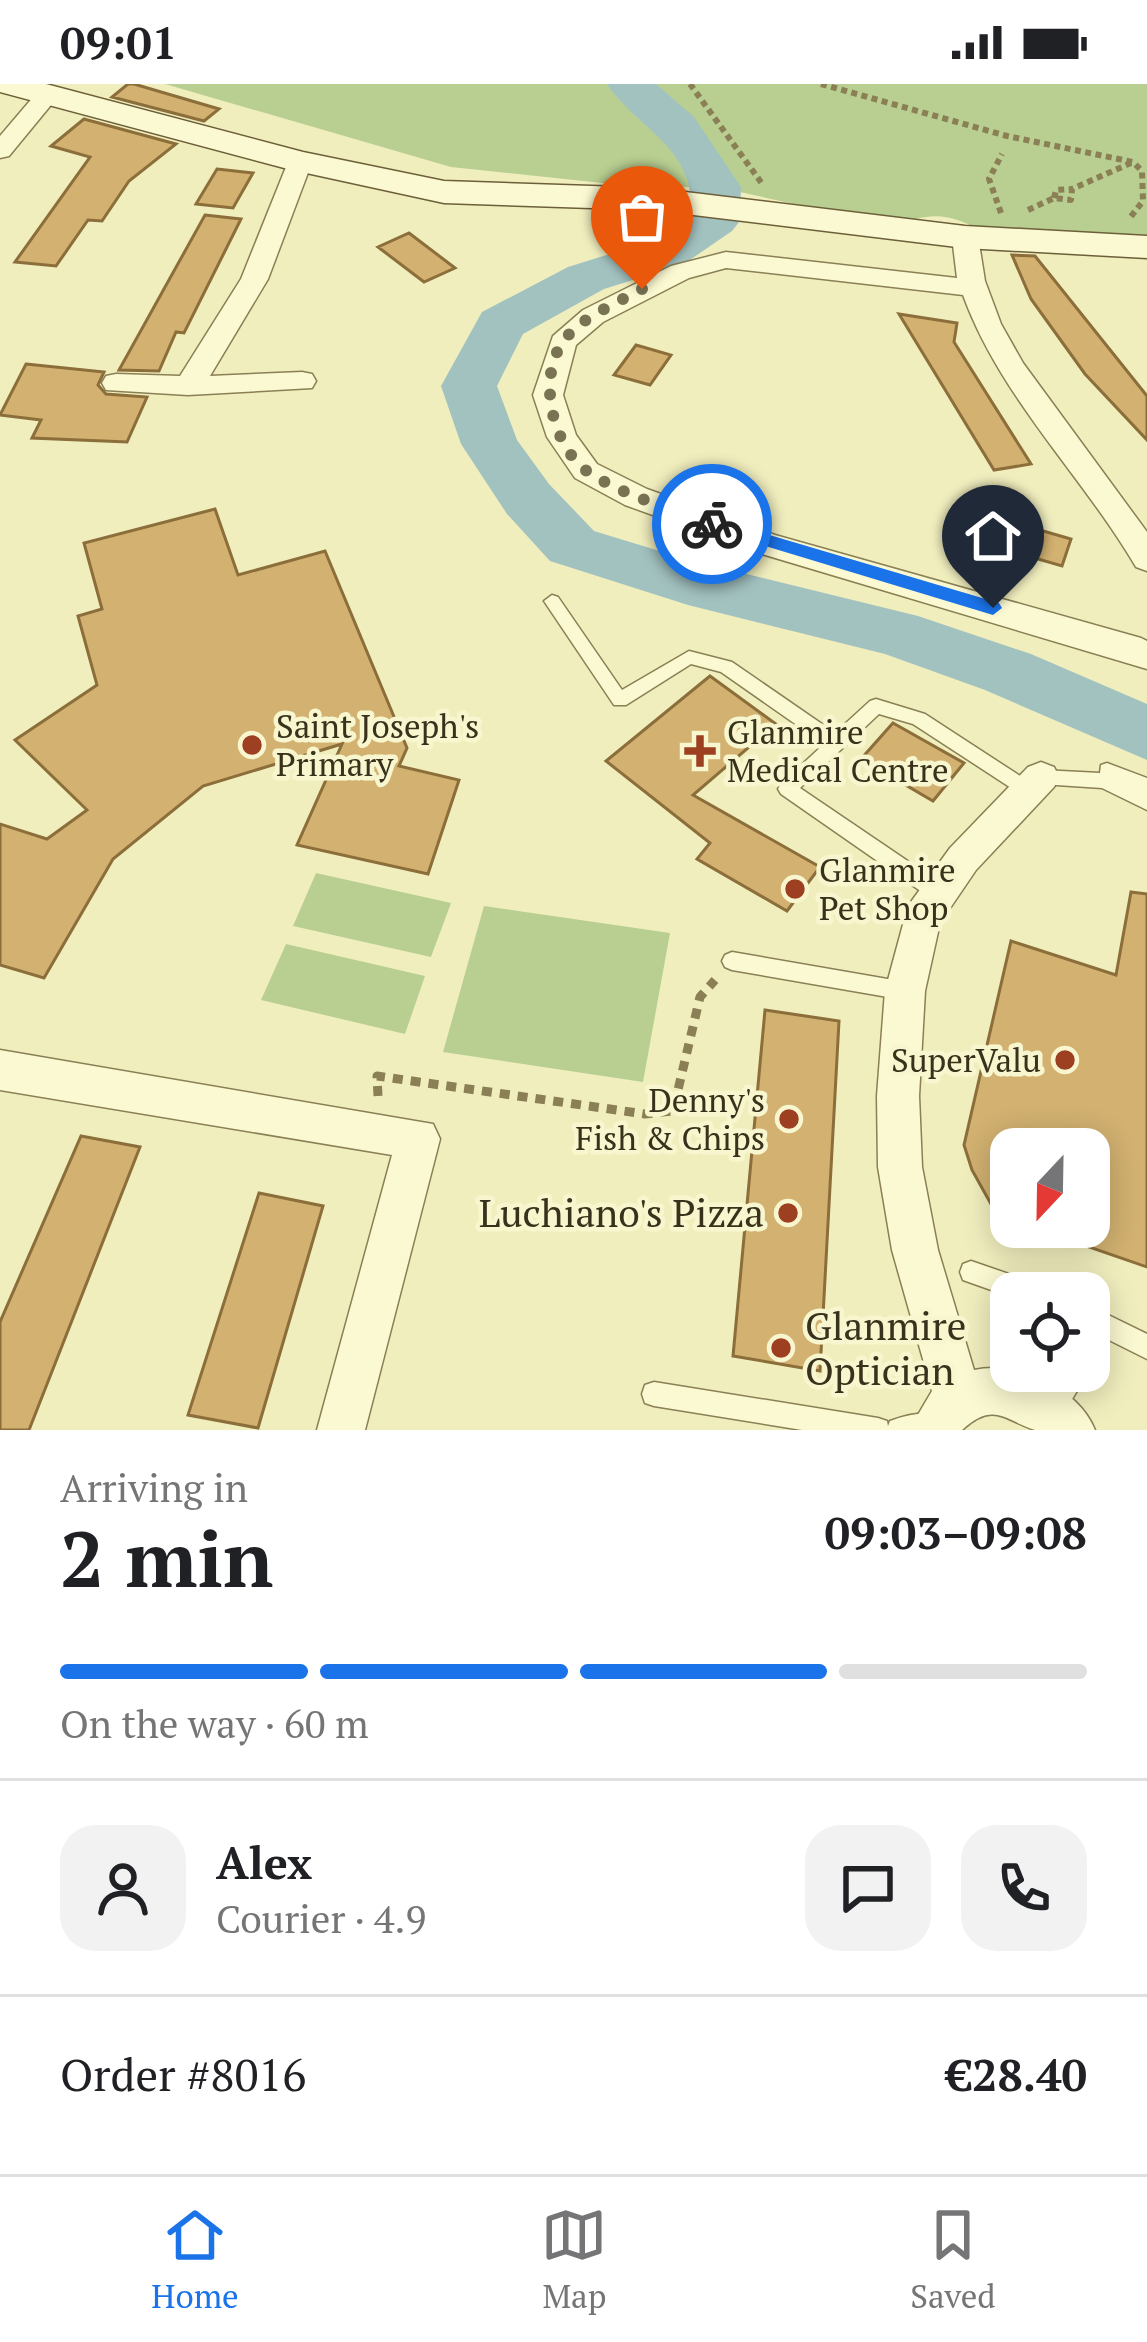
<!DOCTYPE html>
<meta charset="utf-8">
<style>
body{margin:0;font-family:"PT Serif",serif;background:#f2f2f2;color:#202124;height:100vh;display:flex;flex-direction:column;font-size:45px;white-space:nowrap}
*{box-sizing:border-box;margin:0}
p{font-size:39px;color:#757577}
.icon{flex:none;width:66px;height:66px;fill:none;stroke:currentColor;stroke-width:2;stroke-linecap:round;stroke-linejoin:round}
.map{position:relative;height:1346px;overflow:hidden}
.drawer{display:flex;flex-direction:column;background:#fff;flex:1}
.drawer>*{flex:none}
.needle{width:78px;rotate:202deg}
.controls{position:absolute;left:990px;top:1044px;display:grid;gap:24px}
.controls a{display:grid;place-items:center;width:120px;height:120px;border-radius:24px;background:#fff;box-shadow:0 6px 30px #0003;font-size:60px}
.pin{position:absolute;display:grid;place-items:center;width:102px;height:102px;color:#fff;margin:-123px -51px;border-radius:50% 50% 50% 0;rotate:-45deg;box-shadow:0 0 12px #0007}
.pin .icon{rotate:45deg}
.courier{position:absolute;display:grid;place-items:center;width:120px;height:120px;margin:-60px;border:9px solid #1a73e8;border-radius:50%;background:#fff;color:#222;box-shadow:0 3px 15px #0007}
.head em{font-style:normal;font-weight:700}
.head div{display:flex;flex-direction:column-reverse}
.head{display:flex;align-items:center;justify-content:space-between;height:204px;padding:0 60px}
h1{font-size:78px;font-weight:700;line-height:90px}
.bar{display:grid;grid-template-columns:repeat(4,1fr);gap:18px 12px;align-content:center;height:144px;padding:0 60px}
.bar i{height:15px;border-radius:9px;background:#e0e0e0}
.bar .selected{background:#1a73e8}
.bar p{grid-column:span 4}
.line{display:flex;align-items:center;gap:30px;padding:0 60px;border-top:3px solid #e0e0e0}
.line div{flex:1}
.round{display:grid;place-items:center;flex:none;width:126px;height:126px;border-radius:36px;background:#f2f2f2}
.status{display:flex;justify-content:space-between;align-items:center;height:84px;padding:0 60px;background:#fff;direction:ltr}
.status svg{height:33px;fill:currentColor}
.menu{display:flex;justify-content:space-around;align-items:center;height:168px;border-top:3px solid #e0e0e0;background:#fff;font-size:33px;color:#757577}
.menu a{display:grid;justify-items:center;gap:6px}
.menu .selected{color:#1a73e8}
.map>svg:first-child{display:block}
.green{fill:#b9cf91}
.lines{fill:none;stroke-linecap:round;stroke-linejoin:round}
.river{fill:#a2c2c0;fill-rule:evenodd}
.building{fill:#d2b171;stroke:#8b6e3a;stroke-width:3}
.lane-casing{stroke:#8a7f55;stroke-width:3}
.street-casing{stroke:#8a7f55;stroke-width:3}
.secondary-casing{stroke:#6c5f39;stroke-width:3}
.path-far1{stroke:#8a7f55;stroke-width:6;stroke-dasharray:6 4.5;stroke-linecap:butt}
.path{stroke:#8a7f55;stroke-width:9;stroke-dasharray:10 8;stroke-linecap:butt}
.lane{fill:#fbf9d1;fill-rule:evenodd}
.street{fill:#fbf9d1;fill-rule:evenodd}
.secondary{fill:#fbf9d1;fill-rule:evenodd}
.route{fill:#1a73e8}
.done{stroke:#797354;stroke-width:12;stroke-dasharray:0 21.6}
.poi-dot{fill:#9d3f21;stroke:#f8f6ce;stroke-width:4.5}
.labels{text-anchor:middle;stroke-width:9;stroke-linejoin:round;paint-order:stroke}
.poi-label{font-size:33px;fill:#38311b;stroke:#f8f6ce;text-anchor:start}
.near-poi-label{font-size:39px;fill:#38311b;stroke:#f8f6ce;text-anchor:end}
</style>
<div class="status"><b>09:01</b><svg viewBox="0 0 49 12"><path d="M0 12V9h3v3zM5 12V6h3v6zM10 12V3h3v9zM15 12V0h3v12zM26 1h20v11H26zM47 4h2v5h-2z"/></svg></div>
<div class="map">
<svg width="1147" height="1346" viewBox="0 0 1147 1346">
<rect width="100%" height="100%" fill="#f1eebe"/>
<path class="green" d="M165 0H626L709 94 678 43 629 0H1147V154L985 150C958 131 927 125 899 143L717 103H640L451 83Z
M316 789 451 819 431 873 293 842Z
M484 822 670 849 643 998 443 968Z
M286 860 425 892 405 950 261 916Z"/>
<g class="lines">
<path class="river" d="M607 0H656L694 33 741 103 740 137 732 147 684 180 604 205 523 250 497 302 517 356 549 400 594 447 689 476 918 532 1031 570 1147 620V676L985 606 885 570 688 521 550 477 507 430 461 360 441 302 482 228 568 183 648 158 691 131C696 63 639 47 607 0Z"/>
</g>
<path class="building" d="M128 0H134L219 25 204 37 112 13Z
M84 35 176 60 129 97 102 137 88 136 56 182 15 178 90 73 51 62Z
M217 85 253 89 233 124 196 120Z
M205 131 241 135 184 249 176 248 159 287 119 286Z
M409 149 455 184 424 198 378 163Z
M1012 171 1035 172 1147 312V356L1085 290 1031 215Z
M899 230 957 239 954 258 1031 380 994 386Z
M636 261 671 271 650 301 614 291Z
M26 280 104 288 98 301 106 310 147 313 127 358 32 354 41 336 0 331Z
M215 425 238 491 325 467 407 664 399 682 459 696 428 790 297 761 342 660 203 702 113 775 44 894 0 881V740L47 755 87 726 15 656 97 601 78 532 102 525 84 459Z
M967 425 1071 455 1062 482 959 452Z
M710 592 776 640 693 711 820 783 787 827 697 775 710 759 606 677Z
M893 639 964 679 933 717 861 675Z
M1131 808 1147 810V1183L1089 1163V1065H1011V1156L972 1086 964 1061 1011 857 1116 891Z
M765 926 839 937 820 1287 733 1272Z
M81 1052 140 1063 29 1346H0V1238Z
M259 1109 323 1122 258 1344 188 1331Z"/>
<g class="lines">
<g class="lane-casing">
<path id="lane" d="M552 511 558 513 622 606 689 567 732 578 835 649 870 617 876 615 925 630 1034 701 1037 706 1034 711H1022L913 640 879 630 800 704 946 803 949 809 946 815 939 817 932 815 781 710 778 705 781 700 824 660 721 588 691 580 626 621H614L544 517Z
M1107 679 1147 694V726L1102 704 1041 700 1035 698 1032 693 1035 688 1041 686 1100 689 1101 681Z
M732 868 905 898 912 901 915 907 912 913 905 916 732 886 725 883 722 877 725 871Z
M971 1177 1041 1201 1045 1209H1011V1213L963 1196 960 1188 963 1180Z
M1094 1224 1147 1250V1275L1101 1252 1097 1261 1089 1265V1226Z
M1063 1287H1089L1060 1335 1051 1338 1042 1335 1039 1326Z
M654 1298 878 1334 887 1337 888 1342 890 1337C904 1332 924 1326 939 1332L942 1341 940 1346H802L654 1322 645 1319 642 1310 645 1301Z"/>
</g>
<g class="street-casing">
<path id="street" d="M48 3 60 10 9 72 0 74V52L40 5Z
M300 71 312 78 268 195 210 292 302 288 312 290 316 297 312 304 188 311 106 306 102 299 106 292 116 290 180 292 241 195 288 78Z
M965 145 978 153 985 197 1001 240 1023 279 1147 448V487L1136 483C1082 391 1000 313 963 211L726 184 689 194 603 238 576 261 563 311 576 351 597 380 647 405 775 451 1141 554 1147 557V585L755 468 625 421 575 394 547 353 533 311 553 252 583 226 671 182 726 168 957 194 952 153Z
M1041 678 1054 683 1059 693 1054 703 976 786 940 839 925 907 919 1012 922 1083 938 1166 974 1286C1017 1276 1078 1303 1095 1346 1078 1346 1051 1346 1035 1346 1004 1336 994 1317 962 1346H909L932 1307 892 1166 878 1083 877 1012 885 907 908 822 950 764 1028 683Z
M0 966 433 1040 440 1055 365 1346H317L392 1071 0 1006Z"/>
</g>
<g class="secondary-casing">
<path id="secondary" d="M0 0H46L303 68 444 97 652 104 965 142 1147 152V174L965 164 652 126 444 119 288 85 0 8Z"/>
</g>
<path class="path-far1" d="M690 0 763 101
M821 0 1007 52 1133 78 1142 87 1143 117 1129 135
M1054 114 1056 106 1072 105
M1028 126 1054 114 1071 116 1072 105 1131 79
M1001 129 989 95 1002 70"/>
<path class="path" d="M378 1012 377 992 645 1030 673 1027 700 913 715 896"/>
<use href="#lane" class="lane"/>
<use href="#street" class="street"/>
<use href="#secondary" class="secondary"/>
</g>
<path class="route" d="M712 434 999 519 1002 524 993 531 706 444V436Z"/>
<g class="lines">
<path class="done" d="M642 205C617 219 582 233 564 256 536 294 552 365 591 390 628 413 671 425 712 440"/>
</g>
<g class="poi-dot">
<circle cx="252" cy="661" r="12"/>
<path d="M694 649h12v12h12v12h-12v12h-12v-12h-12v-12h12z"/>
<circle cx="795" cy="805" r="12"/>
<circle cx="1065" cy="976" r="12"/>
<circle cx="789" cy="1035" r="12"/>
<circle cx="788" cy="1129" r="12"/>
<circle cx="781" cy="1264" r="12"/>
</g>
<g class="labels">
<g class="poi-label">
<text x="276" y="654">Saint Joseph's<tspan x="276" dy="38">Primary</tspan></text>
<text x="727" y="660">Glanmire<tspan x="727" dy="38">Medical Centre</tspan></text>
<text x="819" y="798">Glanmire<tspan x="819" dy="38">Pet Shop</tspan></text>
<text x="1041" y="988" text-anchor="end">SuperValu</text>
<text x="765" y="1028" text-anchor="end">Denny's<tspan x="765" dy="38">Fish &amp; Chips</tspan></text>
</g>
<g class="near-poi-label">
<text x="764" y="1143">Luchiano's Pizza</text>
<text x="805" y="1256" text-anchor="start">Glanmire<tspan x="805" dy="45">Optician</tspan></text>
</g>
</g>
</svg>
<div class="controls">
<a><svg class="needle" viewBox="-14 -14 28 28"><path d="M0-13l5 13h-10z" fill="#e53935"/><path d="M0 13l5-13h-10z" fill="#757577"/></svg></a>
<a><svg class="icon" aria-label="locate" viewBox="0 0 24 24"><circle cx="12" cy="12" r="6"/><path d="M12 2v4M12 18v4M2 12h4M18 12h4"/></svg></a>
</div>
<div class="pin" style="left:642px;top:205px;background:#ea580c"><svg class="icon" aria-label="bag" viewBox="0 0 24 24"><path d="M5 8h14l-1 12H6zM9 8a3 3 0 0 1 6 0"/></svg></div>
<div class="pin" style="left:993px;top:524px;background:#1f2937"><svg class="icon" aria-label="home" viewBox="0 0 24 24"><path d="M3 11l9-7 9 7M6 9v11h12V9"/></svg></div>
<div class="courier" style="left:712px;top:440px"><svg class="icon" aria-label="bike" viewBox="0 0 24 24"><circle cx="6" cy="16" r="4"/><circle cx="18" cy="16" r="4"/><path d="M6 16l4-8h5l3 8M10 8l3 8H6M13 5h3"/></svg></div>
</div>
<section class="drawer">
<div class="head"><div><h1>2 min</h1><p>Arriving in</p></div><em>09:03–09:08</em></div>
<div class="bar"><i class="selected"></i><i class="selected"></i><i class="selected"></i><i></i><p>On the way · 60 m</p></div>
<div class="line" style="height:216px"><a class="round"><svg class="icon" aria-label="person" viewBox="0 0 24 24"><circle cx="12" cy="8" r="4"/><path d="M4 21q1-7 8-7t8 7"/></svg></a><div><b>Alex</b><p>Courier · 4.9</p></div><a class="round"><svg class="icon" aria-label="chat" viewBox="0 0 24 24"><path d="M4 5h16v11H9l-5 4z"/></svg></a><a class="round"><svg class="icon" aria-label="phone" viewBox="0 0 24 24"><path d="M5 4h4l2 5-3 2q2 4 5 5l2-3 5 2v4C11 20 4 13 5 4z"/></svg></a></div>
<div class="line" style="height:156px"><div>Order #8016</div><b>€28.40</b></div>
</section>
<nav class="menu">
<a class="selected"><svg class="icon" aria-label="home" viewBox="0 0 24 24"><path d="M3 11l9-7 9 7M6 9v11h12V9"/></svg>Home</a>
<a><svg class="icon" aria-label="map" viewBox="0 0 24 24"><path d="M3 6l6-2 6 2 6-2v14l-6 2-6-2-6 2zM9 4v14M15 6v14"/></svg>Map</a>
<a><svg class="icon" aria-label="saved" viewBox="0 0 24 24"><path d="M7 4h10v16l-5-4-5 4z"/></svg>Saved</a>
</nav>
